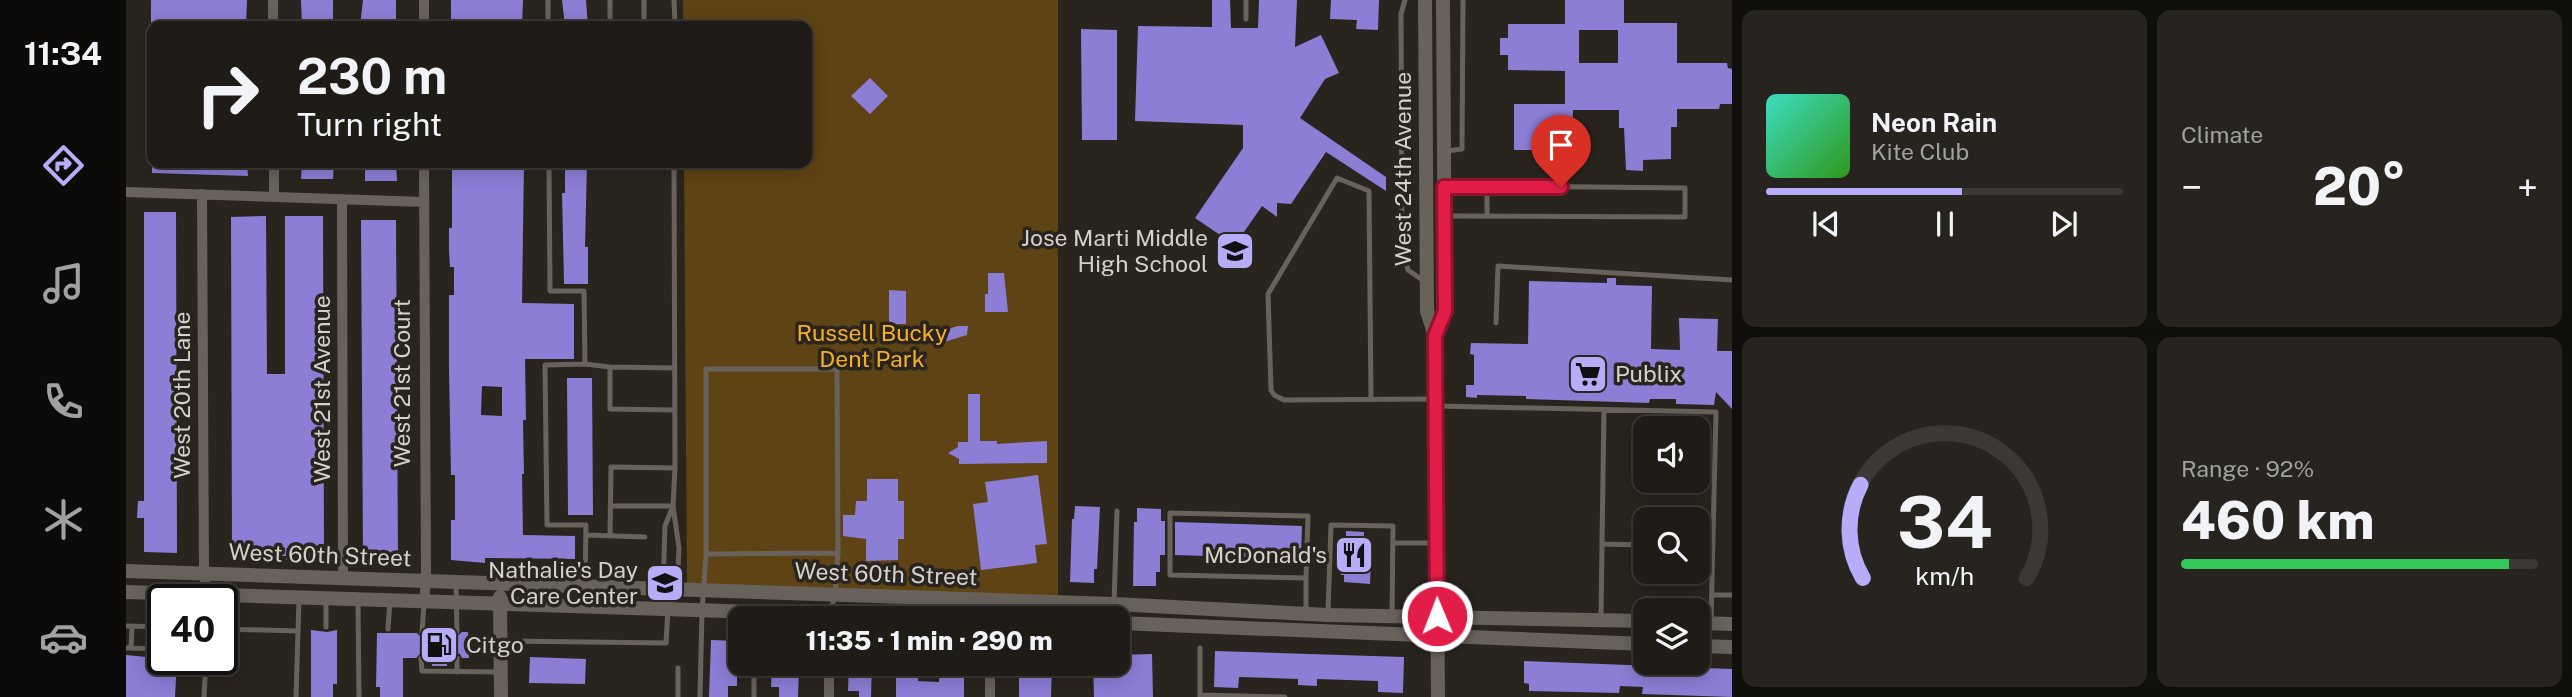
<!DOCTYPE html>
<html lang="en">
<head>
<meta charset="utf-8">
<style>
  body { margin:0; font-family:"Public Sans",sans-serif; background:#27241f; color:#f1f3f6; height:100vh; display:flex; flex-direction:column; font-size:26px; white-space:nowrap }
  * { box-sizing:border-box; margin:0 }
  p { font-size:23px; color:#a1a1a1 }
  .icon { flex:none; width:38px; height:38px; fill:none; stroke:currentColor; stroke-width:2; stroke-linecap:round; stroke-linejoin:round }
  .map { position:relative; flex:1; overflow:hidden }
  .details { display:flex; flex-direction:column; gap:10px; padding:10px; background:#110f0c; width:840px }
  .details>* { flex:none }
  .banner { position:absolute; left:21px; top:21px; width:665px; height:147px; border-radius:14px; box-shadow:0 4px 18px #0003,0 0 0 2px #3c3935; background:#1f1b16; color:#f1f3f6; overflow:hidden }
  .fabs { position:absolute; left:1507px; top:416px; display:grid; gap:14px }
  .fabs a { display:grid; place-items:center; width:77px; height:77px; border-radius:14px; background:#1f1b16; box-shadow:0 4px 18px #0003,0 0 0 2px #3c3935; font-size:35px }
  .speed { position:absolute; left:21px; top:584px; display:flex; gap:14px; font-size:35px; font-weight:700; text-align:center }
  .speed>* { display:grid; place-content:center; width:91px; height:91px; border-radius:50%; background:#1f1b16; box-shadow:0 4px 18px #0003,0 0 0 2px #3c3935; line-height:1 }
  .speed .limit { border:4px solid #111; border-radius:10px; background:#fff; color:#111 }
  .pin { position:absolute; display:grid; place-items:center; width:60px; height:60px; color:#fff; margin:-72px -30px; border-radius:50% 50% 50% 0; rotate:-45deg; box-shadow:0 0 7px #0007 }
  .pin .icon { rotate:45deg }
  .me { position:absolute; width:77px; margin:-38px; rotate:359deg; stroke-linejoin:round; filter:drop-shadow(0 0 5px #0008) }
  .turn { display:flex; align-items:center; gap:24px; height:147px; padding:0 35px; font-size:32px }
  .turn .icon { width:91px; height:91px; stroke-width:2.5 }
  .turn b { display:block; font-size:49px; line-height:60px }
  .big { font-size:52px; font-weight:800; line-height:1.1 }
  .details .tile { flex:1; display:flex; flex-direction:column; justify-content:center; gap:10px; min-width:0; padding:0 24px; border-radius:14px; background:#27241f }
  .details .dial { align-items:center; gap:0 }
  .dial svg { height:182px; overflow:visible; fill:none; stroke:#3c3935; stroke-width:7; stroke-linecap:round; text-anchor:middle }
  .dial text { fill:#f1f3f6; stroke:none }
  .song { display:flex; align-items:center; gap:21px }
  .cover { width:84px; height:84px; border-radius:10px; background:linear-gradient(135deg,hsl(170 70% 55%),hsl(110 70% 35%)) }
  .played { height:7px; border-radius:4px; background:linear-gradient(90deg,#b6acf8 55%,#3c3935 55%) }
  .keys { display:flex; justify-content:space-around; direction:ltr }
  .heat { display:flex; justify-content:space-between; align-items:center; font-size:38px; direction:ltr }
  .charge { height:10px; border-radius:5px; background:linear-gradient(90deg,#34c759 92%,#3c3935 0) }
  .details .tiles { flex:1; display:grid; gap:10px; grid-template-columns:repeat(2,1fr) }
  .trip { position:absolute; left:602px; top:606px; width:402px; height:70px; border-radius:14px; background:#1f1b16; box-shadow:0 4px 18px #0003,0 0 0 2px #3c3935; font-weight:800; line-height:70px; text-align:center }
  main { display:flex; flex:1; min-height:0 }
  .dock { display:flex; flex-direction:column; width:126px; justify-content:space-around; align-items:center; background:#0c0b09; color:#a1a1a1 }
  .dock .icon { width:49px; height:49px }
  .dock .selected { color:#b6acf8 }
  .dock b { font-size:32px; color:#f1f3f6 }
  .map>svg:first-child { display:block }
  .green { fill:#5e4314 }
  .building { fill:#8c7dd5; fill-rule:evenodd }
  .lines { fill:none; stroke-linecap:round; stroke-linejoin:round }
  .service { stroke:#68625b; stroke-width:5 }
  .minor { stroke:#68625b; stroke-width:10 }
  .tertiary { stroke:#68625b; stroke-width:14 }
  .route-casing { stroke:#92132f; stroke-width:18 }
  .route { stroke:#e11d48; stroke-width:12 }
  .labels { text-anchor:middle; stroke-width:7; stroke-linejoin:round; paint-order:stroke }
  .street-label { font-size:23px; fill:#d4d1cc; stroke:#29241e }
  .poi-label { font-size:23px; fill:#d4d1cc; stroke:#29241e; text-anchor:end }
  .park-label { font-size:23px; fill:#f7b024; stroke:#29241e }
</style>
</head>
<body>
<main>
<nav class="dock">
<b>11:34</b>
<svg class="icon selected" aria-label="directions" viewBox="0 0 24 24"><path d="M12 3l9 9-9 9-9-9zM9 14v-3h6M13 9l2 2-2 2"/></svg>
<svg class="icon" aria-label="music" viewBox="0 0 24 24"><path d="M9 18V5l10-2v13"/><circle cx="6" cy="18" r="3"/><circle cx="16" cy="16" r="3"/></svg>
<svg class="icon" aria-label="phone" viewBox="0 0 24 24"><path d="M5 4h4l2 5-3 2q2 4 5 5l2-3 5 2v4C11 20 4 13 5 4z"/></svg>
<svg class="icon" aria-label="climate" viewBox="0 0 24 24"><path d="M12 3v18M4 7l16 10M4 17L20 7"/></svg>
<svg class="icon" aria-label="car" viewBox="0 0 24 24"><path d="M5 17H2v-5l4-1 3-4h7l3 4 3 1v5h-3M9 17h6M6 11h13"/><circle cx="7" cy="17" r="2"/><circle cx="17" cy="17" r="2"/></svg>
</nav>
<div class="map">
<svg width="1606" height="697" viewBox="0 0 1606 697">
  <rect width="100%" height="100%" fill="#29241e"/>
  <path class="green" d="M557,0H932V602L561,594L558,163H681V26H557Z"/>
  <path class="building" d="M25,0H121L120,26H83V21L64,20V26H25Z
    M175,0H207V26H176Z
    M237,0H270V26H234Z
    M325,0H397L396,26H325Z
    M436,0H460L462,26H439Z
    M1086,0H1104L1105,28H1132L1133,0H1171L1169,47L1195,35L1213,73L1199,79L1174,118L1260,177V191L1200,152L1165,204L1151,203V217L1136,206L1109,245L1069,218L1117,148V125L1009,121L1012,26L1086,27Z
    M1205,0H1253L1252,30L1230,29L1231,20L1204,19Z
    M1439,0H1498V23H1551V63H1601L1602,68L1606,69V104H1594L1593,109H1551V127H1545V159L1517,160V171L1500,170L1498,128H1493V110H1447L1446,150H1388V104H1439V71L1382,70V55H1374V38H1382V24H1439ZM1453,30H1492V63H1453Z
    M955,29L991,30V140H956Z
    M744,78L762,96L744,114L725,96Z
    M26,163H121L122,176L26,173Z
    M176,163H208L207,179H175Z
    M239,163H270L271,181H239Z
    M326,163H398L396,303L448,304V359H399L400,420H397L398,474H396L397,535L449,536V559L359,558V563L325,560V520H329V475H325L323,369V295H328V267H324L323,250V228H326ZM356,386L376,387V416L355,415Z
    M439,163H461L459,247H462V284H438L436,193H439Z
    M18,212H50L51,553L18,552V518H11L12,501H18Z
    M140,216L141,374H159V216H197L198,560H160V556H106L105,217Z
    M235,220H270L272,560H237Z
    M862,273H878L882,312H859V294H862Z
    M1481,278H1490V285L1526,286L1525,349L1554,350L1553,318L1592,319L1591,351H1606V409L1590,392L1588,405L1550,404V399H1524L1523,403L1400,399V396L1351,395V398L1340,397V385H1348V355L1344,354L1345,343L1402,344L1403,281L1481,283Z
    M763,290L780,291V324H763Z
    M832,326H842L841,335L818,342L811,337L822,329Z
    M441,378H466L467,515H442Z
    M842,394H854V441H871V444L921,441V463L833,464V459L822,453L832,447V442H842Z
    M912,475L921,544L909,545L911,563L855,570L847,504L862,502L859,482Z
    M741,479H772V501H778V539H772V560L740,561V539L717,536V515H729L730,501H741Z
    M949,506L974,507L971,569H968V583L944,582L946,519H948Z
    M1011,508L1035,509V521H1039V555H1034V572H1030V586H1007L1008,522H1011Z
    M1049,522L1176,526L1175,559L1049,555Z
    M1220,531L1238,532L1237,559L1245,560L1244,584L1218,582V575H1215L1216,538L1220,539Z
    M185,630L201,632L211,630V684H207V697H185Z
    M326,632L330,637L336,632H342L343,658H336L334,654L329,653L326,658H321V666H306V658H300L295,653L290,658H277V697H254V687H250L251,633H291L296,638L301,633Z
    M585,640L614,641V666H611V686H602V697H583Z
    M1089,651L1278,657L1277,693L1252,692V681L1191,679V686L1172,685V679L1113,677L1112,688L1088,687Z
    M1026,654L1027,697H968L967,663H992V655Z
    M0,655L51,660L49,697H0Z
    M404,657L460,659L459,684L403,683Z
    M1398,661L1606,669V697L1516,694L1517,687L1494,686L1493,693L1403,691V684L1398,683Z
    M646,663H662V666H673L672,697H653V687H645Z
    M723,663H746L745,697H733V691H722Z
    M770,663H792V681L813,682L814,663H838V697H770Z
    M893,664L926,665L925,697H893Z"/>
  <g class="lines">
    <path class="service" d="M422,0V26
      M484,0V26
      M518,0V26
      M548,0L549,26
      M1279,0L1275,14L1276,250L1282,270L1298,281
      M1120,19V0
      M1321,151L1336,149L1337,0
      M423,163L424,291H458L459,364L419,365L421,525H460L459,585
      M480,163V165H548
      M1318,187L1361,186
      M1321,216L1559,217V188L1361,186V216
      M1370,323L1372,266L1606,280
      M459,364L484,367
      M549,368L484,367V409L549,410
      M1245,400L1243,191L1211,178L1142,294L1145,390L1148,395L1158,400L1308,399
      M1313,406L1590,412L1585,622
      M484,506H547
      M460,535L519,537
      M484,536L485,467L549,468
      M1267,543H1309
      M1476,544L1478,410
      M1572,546H1587
      M330,583L331,632
      M1586,595H1606
      M232,602L233,697
      M988,604L991,511
      M542,609L551,590L553,548L547,506L549,468L548,163
      M1202,612L1205,525L1267,526L1266,616
      M704,613L709,595L712,553L711,369H580V554L712,553
      M1180,614V578L1044,575V513L1182,516L1180,578
      M1475,619L1476,544L1519,545
      M0,626L37,627
      M200,627V600
      M96,629L172,631
      M262,629L264,601
      M296,633L298,604
      M375,641L540,643L542,609L537,589L539,526L547,506
      M0,648L37,649
      M5,648L6,627
      M1074,648V697
      M295,658L296,671L372,672
      M331,658V672
      M1074,695L1159,697
      M78,697L80,660
      M170,697L173,599
      M552,697V668
      M574,697L576,611L580,554
      M628,697V675"/>
    <path class="minor" d="M147,0V26
      M298,0V26
      M148,163V197
      M0,192L298,202
      M76,194L78,574L82,595
      M216,199L217,579
      M298,602L300,581L298,163
      M864,618L865,600
      M864,663V697
      M703,697V663"/>
    <path class="tertiary" d="M1299,0L1301,311L1309,336L1312,697
      M1309,336L1319,311L1317,0
      M0,571L988,604L1202,615L1519,621
      M0,592L824,618
      M374,597L375,697
      M992,623L1519,644
      M1572,623L1606,624
      M1572,646L1606,647"/>
  </g>
  <g class="lines">
    <g class="route-casing">
      <path id="route" d="M1311,616L1309,336L1319,311L1318,187H1435"/>
    </g>
    <use href="#route" class="route"/>
  </g>
  <defs>
    <g id="school-square" transform="scale(2.0125)"><rect x="-9" y="-9" width="18" height="18" rx="4" fill="#b6acf8" stroke="#29241e"/><path d="M0-5L7-2L0 1L-7-2ZM-4 1L0 2.5L4 1V4Q0 6-4 4Z" fill="#111"/></g>
    <g id="supermarket-square" transform="scale(2.0125)"><rect x="-9" y="-9" width="18" height="18" rx="4" fill="#b6acf8" stroke="#29241e"/><path d="M-6-5.5h2.5l.6 2H6L4.5 2H-2.5L-4.4-4H-6ZM-1.5 3.2a1.3 1.3 0 1 0 .1 0ZM3 3.2a1.3 1.3 0 1 0 .1 0Z" fill="#111"/></g>
    <g id="restaurant-square" transform="scale(2.0125)"><rect x="-9" y="-9" width="18" height="18" rx="4" fill="#b6acf8" stroke="#29241e"/><path d="M-5-6h1v4h1v-4h1v4h1v-4h1v5L-1.5 .5V6h-2V.5L-5-1ZM5-6V6H3V1.5H1.5Q1.5-4 5-6Z" fill="#111"/></g>
    <g id="fuel-square" transform="scale(2.0125)"><rect x="-9" y="-9" width="18" height="18" rx="4" fill="#b6acf8" stroke="#29241e"/><path d="M-5.5-6h7V0h2V4h1.3V-2.5L3-4.5l.8-.8L6-3V5H2.5V1h-1V6h-7ZM-4.2-4.7v3.2H.2V-4.7Z" fill="#111"/></g>
  </defs>
  <g fill-rule="evenodd">
    <use href="#school-square" x="1109" y="251"/>
    <use href="#supermarket-square" x="1462" y="374"/>
    <use href="#restaurant-square" x="1228" y="555"/>
    <use href="#school-square" x="539" y="583"/>
    <use href="#fuel-square" x="313" y="645"/>
  </g>
  <g class="labels">
    <g class="street-label">
      <text transform="translate(1277 169) rotate(-90)" y="8">West 24th Avenue</text>
      <text transform="translate(276 383) rotate(-90)" y="8">West 21st Court</text>
      <text transform="translate(196 389) rotate(-90)" y="8">West 21st Avenue</text>
      <text transform="translate(56 395) rotate(-90)" y="8">West 20th Lane</text>
      <text transform="translate(194 555) rotate(2)" y="8">West 60th Street</text>
      <text transform="translate(760 574) rotate(2)" y="8">West 60th Street</text>
    </g>
    <g class="poi-label">
      <text x="1082" y="246">Jose Marti Middle<tspan x="1082" dy="26">High School</tspan></text>
      <text x="1489" y="382" text-anchor="start">Publix</text>
      <text x="1201" y="563">McDonald's</text>
      <text x="512" y="578">Nathalie's Day<tspan x="512" dy="26">Care Center</tspan></text>
      <text x="340" y="653" text-anchor="start">Citgo</text>
    </g>
    <g class="park-label">
      <text x="746" y="341">Russell Bucky<tspan x="746" dy="26">Dent Park</tspan></text>
    </g>
  </g>
</svg>
<div class="fabs">
<a><svg class="icon" aria-label="sound" viewBox="0 0 24 24"><path d="M4 9h4l5-4v14l-5-4H4zM17 9q2 3 0 6"/></svg></a>
<a><svg class="icon" aria-label="search" viewBox="0 0 24 24"><circle cx="10" cy="10" r="6"/><path d="M15 15l6 6"/></svg></a>
<a><svg class="icon" aria-label="layers" viewBox="0 0 24 24"><path d="M12 4l9 5-9 5-9-5zM3 14l9 5 9-5"/></svg></a>
</div>
<div class="speed"><div class="limit">40</div></div>
<div class="pin" style="left:1435px;top:187px;background:#d93025"><svg class="icon" aria-label="arrive" viewBox="0 0 24 24"><path d="M6 21V4h12l-3 4 3 4H6"/></svg></div>
<svg class="me" style="left:1311px;top:616px" viewBox="-20 -20 40 40"><circle r="17" fill="#e11d48" stroke="#fff" stroke-width="3"/><path d="M0-11L8 9 0 5-8 9z" fill="#fff"/></svg>
<div class="trip">11:35 · 1 min · 290 m</div>
<div class="banner">
<div class="turn"><svg class="icon" aria-label="right" viewBox="0 0 24 24"><path d="M7 20v-9h11M14 6l5 5-5 5"/></svg><div><b>230 m</b>Turn right</div></div>
</div>
</div>
<section class="details">
<div class="tiles">
<div class="tile">
<div class="song"><i class="cover"></i><div><b>Neon Rain</b><p>Kite Club</p></div></div>
<div class="played"></div>
<div class="keys"><svg class="icon" aria-label="previous" viewBox="0 0 24 24"><path d="M18 5L8 12l10 7zM5 5v14"/></svg><svg class="icon" aria-label="pause" viewBox="0 0 24 24"><path d="M8 5v14M16 5v14"/></svg><svg class="icon" aria-label="next" viewBox="0 0 24 24"><path d="M6 5l10 7-10 7zM19 5v14"/></svg></div>
</div>
<div class="tile"><p>Climate</p>
<div class="heat"><a>−</a><b class="big">20°</b><a>+</a></div>
</div>
<div class="tile dial"><svg viewBox="0 0 100 80">
<path d="M14 69A42 42 0 1 1 86 69"/>
<path d="M14 69A42 42 0 0 1 13 28" stroke="#b6acf8"/>
<text x="50" y="56" font-size="32" font-weight="700">34</text>
<text x="50" y="72" font-size="11">km/h</text>
</svg></div>
<div class="tile"><p>Range · 92%</p><b class="big">460 km</b><div class="charge"></div></div>
</div>
</section>
</main>
</body>
</html>
